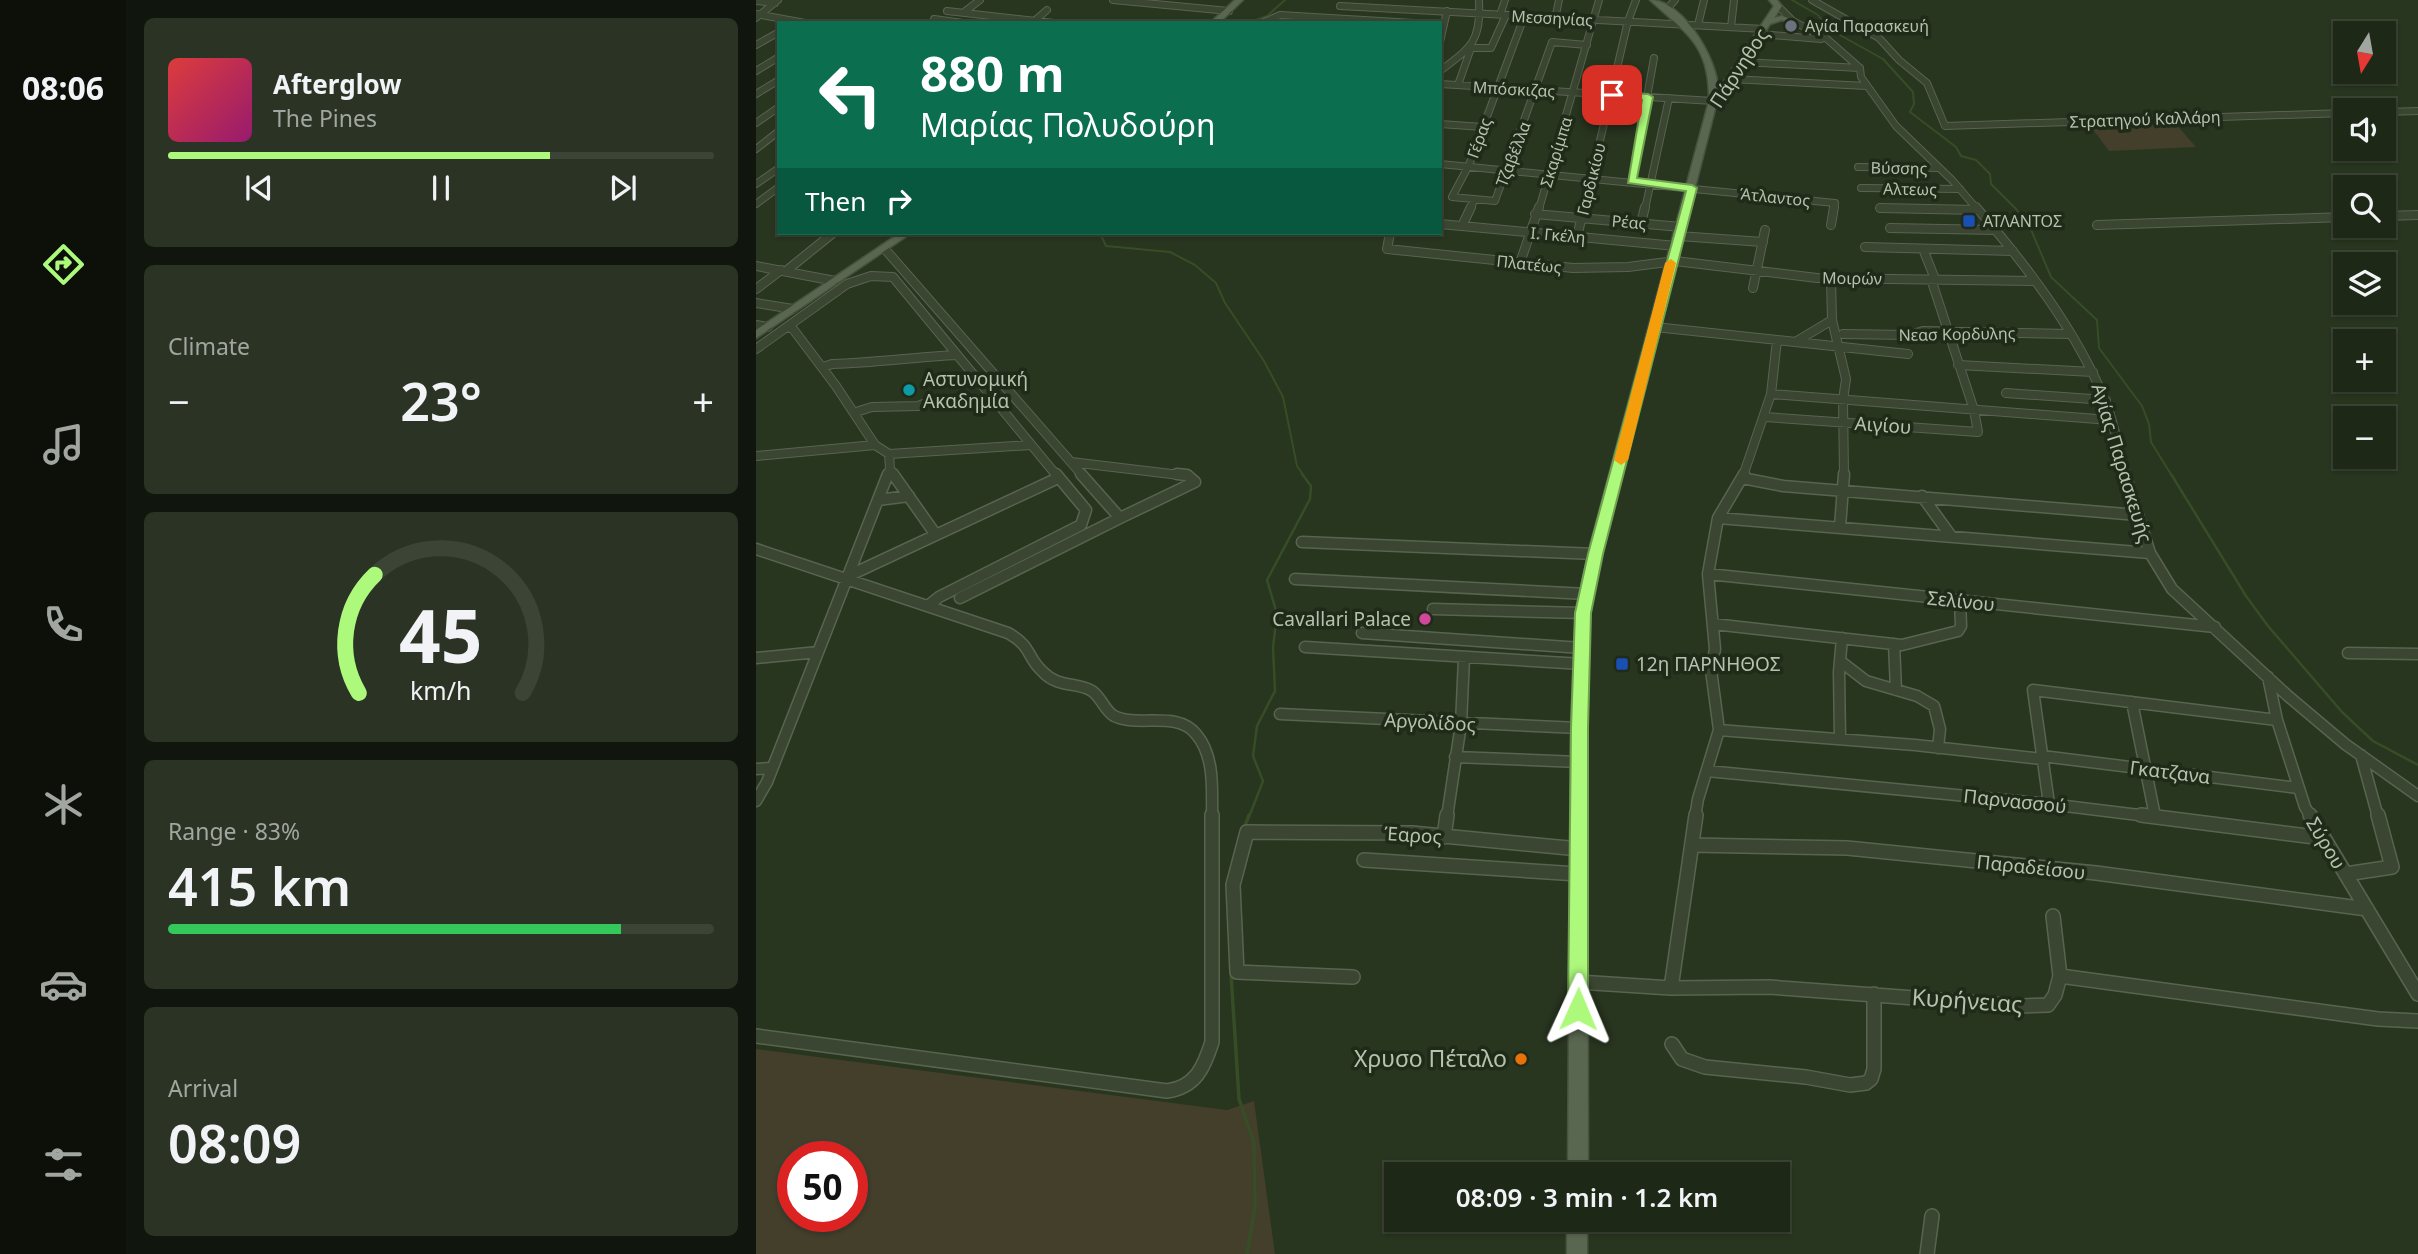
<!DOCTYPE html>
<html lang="en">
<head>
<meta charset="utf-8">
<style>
  body { margin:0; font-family:"Noto Sans",sans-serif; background:#2b3424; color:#f1f3f6; height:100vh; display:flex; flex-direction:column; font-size:26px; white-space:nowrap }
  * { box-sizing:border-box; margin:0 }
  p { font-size:23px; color:#a1a6a1 }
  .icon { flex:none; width:38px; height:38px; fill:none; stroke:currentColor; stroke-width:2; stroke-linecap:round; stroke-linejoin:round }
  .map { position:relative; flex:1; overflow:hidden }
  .panel { display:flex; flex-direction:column; gap:18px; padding:18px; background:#10160d; width:630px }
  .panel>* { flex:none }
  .banner { position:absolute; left:21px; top:21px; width:665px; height:214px; border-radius:0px; box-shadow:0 2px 5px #0004,0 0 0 2px #3c4436; background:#0b6e4f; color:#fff; overflow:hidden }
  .needle { width:46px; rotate:191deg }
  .buttons { position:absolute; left:1577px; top:21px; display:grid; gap:14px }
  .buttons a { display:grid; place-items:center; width:63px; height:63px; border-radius:0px; background:#1e2817; box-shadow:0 2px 5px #0004,0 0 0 2px #3c4436; font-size:35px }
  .speed { position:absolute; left:21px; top:1141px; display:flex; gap:14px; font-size:35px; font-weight:700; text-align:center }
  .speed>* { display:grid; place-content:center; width:91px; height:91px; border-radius:50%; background:#1e2817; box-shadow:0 2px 5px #0004,0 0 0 2px #3c4436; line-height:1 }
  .speed .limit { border:10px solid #d22; background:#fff; color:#111 }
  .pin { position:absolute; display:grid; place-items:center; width:60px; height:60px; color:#fff; margin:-30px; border-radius:14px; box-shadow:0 4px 10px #0006 }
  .me { position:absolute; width:77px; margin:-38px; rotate:1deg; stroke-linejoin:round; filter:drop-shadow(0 0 5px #0008) }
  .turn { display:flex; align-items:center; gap:24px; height:147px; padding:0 28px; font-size:32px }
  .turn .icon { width:91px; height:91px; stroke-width:2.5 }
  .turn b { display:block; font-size:49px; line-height:60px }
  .then { display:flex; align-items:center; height:66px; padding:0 28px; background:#0003; gap:14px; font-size:26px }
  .big { font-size:52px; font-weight:600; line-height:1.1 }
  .panel .widget { flex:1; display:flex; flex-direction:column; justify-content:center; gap:10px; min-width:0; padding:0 24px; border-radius:10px; background:#2b3424 }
  .panel .dial { align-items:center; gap:0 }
  .dial svg { height:182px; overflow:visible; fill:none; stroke:#3c4436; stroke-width:7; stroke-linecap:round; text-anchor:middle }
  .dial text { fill:#f1f3f6; stroke:none }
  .song { display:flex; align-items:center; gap:21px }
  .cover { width:84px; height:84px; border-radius:10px; background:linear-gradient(135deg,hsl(0 70% 55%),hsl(320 70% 35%)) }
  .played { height:7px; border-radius:4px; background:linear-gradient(90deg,#acf97b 70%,#3c4436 70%) }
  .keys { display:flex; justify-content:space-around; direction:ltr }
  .heat { display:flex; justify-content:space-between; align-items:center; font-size:38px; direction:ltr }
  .charge { height:10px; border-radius:5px; background:linear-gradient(90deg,#34c759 83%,#3c4436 0) }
  .trip { position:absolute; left:628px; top:1162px; width:406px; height:70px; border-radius:0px; background:#1e2817; box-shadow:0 2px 5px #0004,0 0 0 2px #3c4436; font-weight:600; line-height:70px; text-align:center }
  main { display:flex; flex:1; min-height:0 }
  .menu { display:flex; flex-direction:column; width:126px; justify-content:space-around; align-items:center; background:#0c1009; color:#a1a6a1 }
  .menu .icon { width:49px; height:49px }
  .menu .on { color:#acf97b }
  .menu b { font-size:32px; color:#f1f3f6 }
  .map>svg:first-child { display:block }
  .green { fill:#433f2b; fill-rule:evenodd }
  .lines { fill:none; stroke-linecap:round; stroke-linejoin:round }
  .stream-far2 { stroke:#374d26; stroke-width:2 }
  .stream-far1 { stroke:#374d26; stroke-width:2.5 }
  .stream { stroke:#374d26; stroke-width:3.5 }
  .minor-far3-casing { stroke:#58644f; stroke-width:8 }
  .minor-far2-casing { stroke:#58644f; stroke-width:10 }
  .minor-far1-casing { stroke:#58644f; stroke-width:13 }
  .minor-casing { stroke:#58644f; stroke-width:16 }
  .major-casing { stroke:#46523e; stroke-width:3 }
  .minor-far3 { stroke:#3a4632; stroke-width:6 }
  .minor-far2 { stroke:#3a4632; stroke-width:8 }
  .minor-far1 { stroke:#3a4632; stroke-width:10 }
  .minor { stroke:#3a4632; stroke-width:13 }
  .major { fill:#596650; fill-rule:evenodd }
  .route { fill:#acf97b; stroke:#70a250; stroke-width:2 }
  .slow { fill:#f59e0b }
  .worship-dot { fill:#6b7280; stroke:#1f2a18; stroke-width:2.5 }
  .transit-dot { fill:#1a4fb4; stroke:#1f2a18; stroke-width:2.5 }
  .culture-dot { fill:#0f9aa8; stroke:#1f2a18; stroke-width:2.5 }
  .hotel-dot { fill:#d1479c; stroke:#1f2a18; stroke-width:2.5 }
  .food-dot { fill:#e8710a; stroke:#1f2a18; stroke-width:2.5 }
  .labels { text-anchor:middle; stroke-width:7; stroke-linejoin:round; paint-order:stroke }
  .far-street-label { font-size:16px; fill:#b5c3ab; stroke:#1f2a18 }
  .far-poi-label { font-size:16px; fill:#b5c3ab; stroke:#1f2a18; text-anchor:start }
  .street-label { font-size:19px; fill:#b5c3ab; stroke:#1f2a18 }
  .poi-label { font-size:19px; fill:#b5c3ab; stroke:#1f2a18; text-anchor:start }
  .near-street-label { font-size:23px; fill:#b5c3ab; stroke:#1f2a18 }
  .near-poi-label { font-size:23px; fill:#b5c3ab; stroke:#1f2a18; text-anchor:end }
</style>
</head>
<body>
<main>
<nav class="menu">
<b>08:06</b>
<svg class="icon on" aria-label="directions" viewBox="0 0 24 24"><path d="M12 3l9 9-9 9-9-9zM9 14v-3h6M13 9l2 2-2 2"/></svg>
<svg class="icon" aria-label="music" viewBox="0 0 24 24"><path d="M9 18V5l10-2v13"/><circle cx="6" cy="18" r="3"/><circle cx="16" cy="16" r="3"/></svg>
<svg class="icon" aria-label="phone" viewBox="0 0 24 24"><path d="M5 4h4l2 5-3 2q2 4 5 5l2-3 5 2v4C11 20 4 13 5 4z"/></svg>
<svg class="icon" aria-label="climate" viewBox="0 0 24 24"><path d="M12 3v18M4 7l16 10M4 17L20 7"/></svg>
<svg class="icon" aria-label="car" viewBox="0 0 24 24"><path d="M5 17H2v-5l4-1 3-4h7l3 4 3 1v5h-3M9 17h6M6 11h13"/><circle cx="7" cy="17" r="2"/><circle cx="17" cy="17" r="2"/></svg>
<svg class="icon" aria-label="filters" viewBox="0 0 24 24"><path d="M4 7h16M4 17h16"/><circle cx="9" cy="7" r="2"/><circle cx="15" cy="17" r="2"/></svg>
</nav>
<section class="panel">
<div class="widget">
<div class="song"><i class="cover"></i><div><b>Afterglow</b><p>The Pines</p></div></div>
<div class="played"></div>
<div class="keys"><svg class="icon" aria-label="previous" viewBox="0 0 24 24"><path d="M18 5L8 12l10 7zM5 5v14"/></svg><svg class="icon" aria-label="pause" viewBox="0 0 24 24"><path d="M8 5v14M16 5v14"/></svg><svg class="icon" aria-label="next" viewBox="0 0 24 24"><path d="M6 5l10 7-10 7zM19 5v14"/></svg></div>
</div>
<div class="widget"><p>Climate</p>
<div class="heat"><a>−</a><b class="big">23°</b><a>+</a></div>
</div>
<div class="widget dial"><svg viewBox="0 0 100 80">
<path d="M14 69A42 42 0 1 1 86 69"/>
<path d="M14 69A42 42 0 0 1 21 17" stroke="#acf97b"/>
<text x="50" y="56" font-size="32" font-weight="700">45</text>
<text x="50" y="72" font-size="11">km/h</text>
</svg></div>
<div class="widget"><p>Range · 83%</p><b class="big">415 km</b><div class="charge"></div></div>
<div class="widget"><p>Arrival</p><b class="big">08:09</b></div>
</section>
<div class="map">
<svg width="1662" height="1254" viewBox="0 0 1662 1254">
  <rect width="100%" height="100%" fill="#28351f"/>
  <path class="green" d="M1420,124L1440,147L1353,151L1335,127Z
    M0,1049L471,1110L498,1101L519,1254H0ZM37,1157H96V1216H37Z"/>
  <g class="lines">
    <path class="stream-far2" d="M1036,0L1062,15L1073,29L1127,59L1157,92L1158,104L1154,112L1200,147L1205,156L1220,160L1234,174L1235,184L1260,209L1276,232L1295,277L1341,320L1343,348L1386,406L1393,424L1395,442L1416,476
      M491,23L511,16L529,0
      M344,233L350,246L414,252L439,265L460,283L469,303L508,361L527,397L541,466L548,476"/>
    <path class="stream-far1" d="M1415,474L1490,596L1512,626L1586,712L1617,741L1662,765
      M493,817L507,781L497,756L501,726L519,691L517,647L521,614L511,580L554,499L555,486L546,474"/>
    <path class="stream" d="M489,826L493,815
      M475,974L483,1099L498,1143L499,1207L491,1254"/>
    <g class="minor-far3-casing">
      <path id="minor-far3" d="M357,0L473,11
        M1056,0L1123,38L1143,60L1171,83L1189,126L1589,113
        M0,1L19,3
        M584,6L1008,29
        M1022,6L1037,21L1071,39L1104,68L1105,77L1140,126L1197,181L1221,209
        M911,9L919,0
        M191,11L298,23
        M208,12L224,0
        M0,14L49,23
        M744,15L749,0
        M768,17L713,165L696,197L739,201L796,42L831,45
        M0,18L22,0
        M178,19L207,23
        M799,19L803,0
        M276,23L291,10
        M506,23L524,15L658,23
        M942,25L948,0
        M975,27L978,0
        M1004,34L1065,39
        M684,42L691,11
        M0,45L23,32
        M986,62L1104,68
        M0,71L23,57
        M684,71C716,47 725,41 723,0
        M975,79L1111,86
        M684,84L957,101
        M702,85L715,48H735L750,15
        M0,94L23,80
        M1628,112L1662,111
        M0,123L23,107
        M684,124L727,127
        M0,149L23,131
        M684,164L1079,203L1078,209
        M1102,167L1183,168
        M876,181L898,58
        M0,184L23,168
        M1105,188L1204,189
        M0,204L23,187
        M1124,208L1171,209
        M714,209L719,199
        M783,209L843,0
        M828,209L872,21L880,0
        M889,209L913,98"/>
    </g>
    <g class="minor-far2-casing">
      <path id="minor-far2" d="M1220,207C1270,265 1321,331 1350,403C1359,426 1363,452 1370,476
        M1124,208L1222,210
        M779,214L925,227
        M1628,216L1662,215
        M885,223L889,207
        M684,224L920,246
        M1075,225L1078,207
        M1341,225L1589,217
        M706,226L715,207
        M1134,228L1240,230
        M634,233L631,249L817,268L872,267L919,261L1061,278L1278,281
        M923,236L1007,242
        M821,237L828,207
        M1109,247L1257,251
        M128,248L327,476
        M1167,249L1179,279
        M764,263L783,207
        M0,266L79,281
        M30,271L77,233
        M997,288L1009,230
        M0,289L25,270
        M0,303L37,309
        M1076,320L1090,379L1087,400L1088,476
        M0,325L12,327
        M31,327L37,329L80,386L119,445L133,454L134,469L139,476
        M899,327L1152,354
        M1087,334L1154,335L1167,331L1314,334
        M1041,341L1076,320L1075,278
        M0,349L91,284L115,276L137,277L301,476
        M1202,365L1337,372
        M67,367L76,364C118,363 159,357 201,355
        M1250,393L1350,400
        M1015,394L1354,420
        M100,412L116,407L162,406L178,400L236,399
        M1009,417L1222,432L1218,410L1175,279
        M133,454L275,445
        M0,456L119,445
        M315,462L432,476
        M131,476L134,469
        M987,476L1015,394L1021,340"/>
    </g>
    <g class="minor-far1-casing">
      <path id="minor-far1" d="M137,474L180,535
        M1369,474L1394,553L1416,589L1532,696L1589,744L1662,796
        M986,478L1027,486L1382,515
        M1166,496L1195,536
        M122,500L153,496
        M364,518L439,482L431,475L421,474
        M962,518L1394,553
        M1084,527L1088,474
        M546,542L839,554
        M0,549L252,633C277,647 270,657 287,672C302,688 322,682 336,691C345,697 349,711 358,716C383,728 420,710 440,734C459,756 456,790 456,817
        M952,574L1459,627
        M90,577L302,478
        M539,579L831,594
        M204,598L364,518L325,474
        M173,605L183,597L325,525L330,510L300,474
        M677,609L827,613
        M957,624L1146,645L1202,631L1205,626L1204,601
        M606,633L826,648
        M1138,644L1140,690
        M549,647L827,664
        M1592,653L1662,654
        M0,658L62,652
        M1084,661L1110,681L1161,696L1178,706L1184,729L1182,748
        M1512,677L1521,720L1549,807L1555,817
        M1376,702L1399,816
        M524,714L823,728
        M963,730L1159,745L1286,759
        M1084,739L1083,672L1086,638
        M1605,755L1622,817
        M1286,756L1542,788
        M699,757L823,762
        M0,769L16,768
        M951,771L1293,804L1399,817
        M0,801L11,782L132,474
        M1293,804L1277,690L1521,720
        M691,817L705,724L708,658
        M939,817L942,799L963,730L955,670L959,649L952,574L962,518L988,474"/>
    </g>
    <g class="minor-casing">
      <path id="minor" d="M1385,815L1567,838
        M1554,815L1662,994
        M688,837L691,815
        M936,845L1091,848L1340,873L1611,909
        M608,860L822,874
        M1590,874L1636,867L1622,815
        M1297,916L1304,976
        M597,977L481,972L477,885L491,832L656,833L823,849
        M822,982L915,988L1013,987L1265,1006L1292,1005L1299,995L1304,976L1622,1019L1662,1021
        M915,988L940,815
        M0,1036L411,1091C440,1087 448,1067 456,1042V815
        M916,1044L926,1059L949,1067L1050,1077L1094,1085L1110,1083L1115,1079L1118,1069V994
        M1171,1254L1176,1216"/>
    </g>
    <g class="major-casing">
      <path id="major" d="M479,0H487L463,23H454Z
        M894,0C927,0 962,60 962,90L1018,6L1013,0H1021L1026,6L1018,18L1026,16L1041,21L1037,23L1026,20L1014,24L979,79L961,101L846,554L834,613L831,728L832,1174H812L815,728L820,613L832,554L953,101C954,45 931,34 894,0Z
        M144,233H155L0,338V330Z
        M811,1220H831V1254H811Z"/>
    </g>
    <use href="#minor-far3" class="minor-far3"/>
    <use href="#minor-far2" class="minor-far2"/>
    <use href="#minor-far1" class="minor-far1"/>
    <use href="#minor" class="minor"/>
    <use href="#major" class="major"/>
  </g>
  <path class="route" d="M856,92L892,94L897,97L881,178L936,185L941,188L847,554L835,613L832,728V1009L829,1016L822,1019L815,1016L812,1009L815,728L819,613L832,554L930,191L872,183L886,100L852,97L851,95Z"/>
  <path class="slow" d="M915,259L920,263L872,460L865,465L858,460L909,263Z"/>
  <circle class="worship-dot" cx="1035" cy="26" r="7"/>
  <g class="transit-dot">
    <rect x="1206" y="214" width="14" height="14" rx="3.5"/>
    <rect x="859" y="657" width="14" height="14" rx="3.5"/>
  </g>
  <circle class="culture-dot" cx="153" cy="390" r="7"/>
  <circle class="hotel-dot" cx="669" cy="619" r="7"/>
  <circle class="food-dot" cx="765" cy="1059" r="7"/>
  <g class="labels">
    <g class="far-street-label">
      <text transform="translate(796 18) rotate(3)" y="6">Μεσσηνίας</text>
      <text transform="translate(758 89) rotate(3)" y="6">Μπόσκιζας</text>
      <text transform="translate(1389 119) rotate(-2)" y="6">Στρατηγού Καλλάρη</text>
      <text transform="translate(723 138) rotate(-70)" y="6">Γέρας</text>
      <text transform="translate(800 152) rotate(-73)" y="6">Σκαρίμπα</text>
      <text transform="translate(757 154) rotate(-69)" y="6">Τζαβέλλα</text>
      <text transform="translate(1143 168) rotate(1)" y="6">Βύσσης</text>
      <text transform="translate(835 179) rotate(-76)" y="6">Γαρδικίου</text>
      <text transform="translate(1154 189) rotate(1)" y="6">Αλτεως</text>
      <text transform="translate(1019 197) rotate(6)" y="6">Άτλαντος</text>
      <text transform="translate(873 222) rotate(5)" y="6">Ρέας</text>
      <text transform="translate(802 235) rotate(5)" y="6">Ι. Γκέλη</text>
      <text transform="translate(773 264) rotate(6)" y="6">Πλατέως</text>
      <text transform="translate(1096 278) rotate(1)" y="6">Μοιρών</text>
      <text transform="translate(1201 334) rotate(-1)" y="6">Νεασ Κορδυλης</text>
    </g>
    <g class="far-poi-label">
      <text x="1049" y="32">Αγία Παρασκευή</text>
      <text x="1227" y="227">ΑΤΛΑΝΤΟΣ</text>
    </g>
    <g class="street-label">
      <text transform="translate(983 68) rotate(-57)" y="7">Πάρνηθος</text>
      <text transform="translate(1127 425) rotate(4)" y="7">Αιγίου</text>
      <text transform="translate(1366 463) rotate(73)" y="7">Αγίας Παρασκευής</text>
      <text transform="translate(1205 601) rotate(6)" y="7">Σελίνου</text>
      <text transform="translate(674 722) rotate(3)" y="7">Αργολίδος</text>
      <text transform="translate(1414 772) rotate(7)" y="7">Γκατζανα</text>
      <text transform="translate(1259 801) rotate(6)" y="7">Παρνασσού</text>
      <text transform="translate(657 835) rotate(4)" y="7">Έαρος</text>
      <text transform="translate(1570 843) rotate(59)" y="7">Σύρου</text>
      <text transform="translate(1275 867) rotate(6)" y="7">Παραδείσου</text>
    </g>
    <g class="poi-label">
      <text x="167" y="386">Αστυνομική<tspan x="167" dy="22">Ακαδημία</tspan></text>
      <text x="655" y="626" text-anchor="end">Cavallari Palace</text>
      <text x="880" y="671">12η ΠΑΡΝΗΘΟΣ</text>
    </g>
    <g class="near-street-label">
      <text transform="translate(1211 1001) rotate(4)" y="8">Κυρήνειας</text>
    </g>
    <g class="near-poi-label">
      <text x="751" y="1067">Χρυσο Πέταλο</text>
    </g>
  </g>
</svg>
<div class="buttons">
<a><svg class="needle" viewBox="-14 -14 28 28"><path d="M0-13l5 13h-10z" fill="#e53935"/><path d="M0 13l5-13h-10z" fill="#a1a6a1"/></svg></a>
<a><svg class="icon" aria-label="sound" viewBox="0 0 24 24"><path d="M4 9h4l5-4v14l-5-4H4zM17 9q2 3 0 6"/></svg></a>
<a><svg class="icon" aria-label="search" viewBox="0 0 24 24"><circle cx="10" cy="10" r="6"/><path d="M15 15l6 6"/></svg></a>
<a><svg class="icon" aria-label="layers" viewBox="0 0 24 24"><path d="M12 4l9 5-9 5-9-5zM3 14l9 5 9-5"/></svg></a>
<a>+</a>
<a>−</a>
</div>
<div class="speed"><div class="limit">50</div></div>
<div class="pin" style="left:856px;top:95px;background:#d93025"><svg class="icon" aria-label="arrive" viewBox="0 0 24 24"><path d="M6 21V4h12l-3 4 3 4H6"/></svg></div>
<svg class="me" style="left:822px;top:1009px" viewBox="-20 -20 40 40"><path d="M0-17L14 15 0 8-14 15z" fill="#acf97b" stroke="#fff" stroke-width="4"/></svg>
<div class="trip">08:09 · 3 min · 1.2 km</div>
<div class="banner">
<div class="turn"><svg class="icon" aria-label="left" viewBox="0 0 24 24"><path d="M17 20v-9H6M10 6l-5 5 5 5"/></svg><div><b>880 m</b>Μαρίας Πολυδούρη</div></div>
<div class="then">Then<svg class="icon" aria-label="right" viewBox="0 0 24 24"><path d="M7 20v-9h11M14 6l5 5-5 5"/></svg></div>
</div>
</div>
</main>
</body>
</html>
